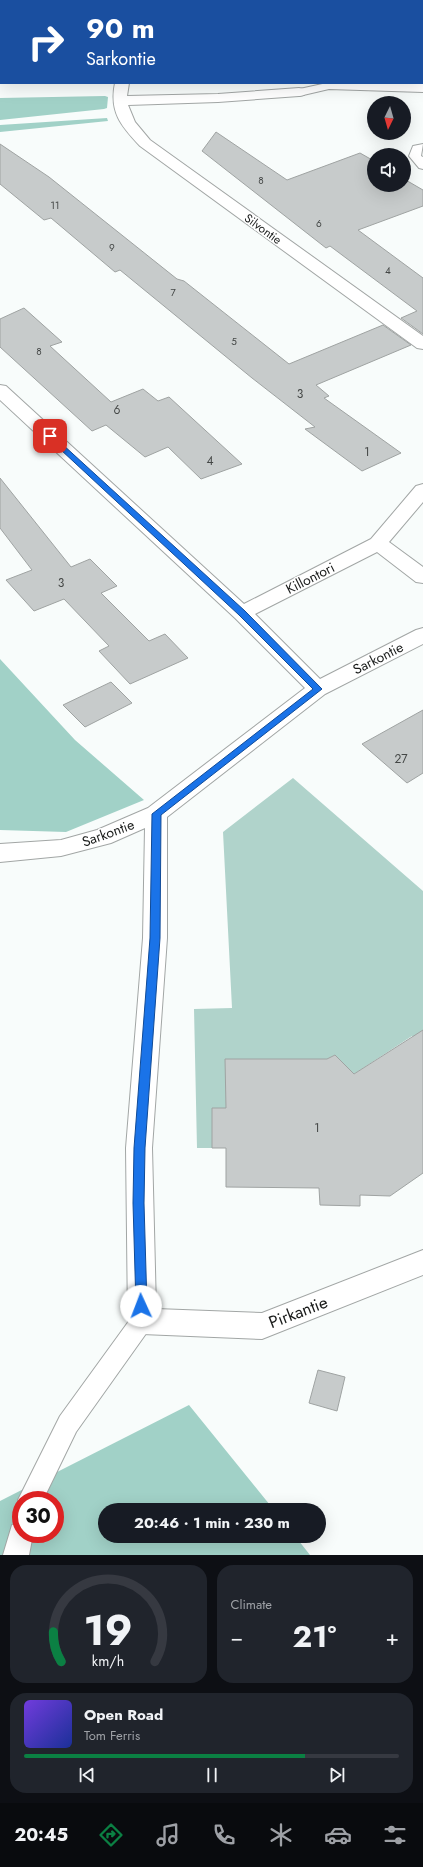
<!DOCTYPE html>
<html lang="en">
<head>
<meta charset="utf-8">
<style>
  body { margin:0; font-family:Jost,sans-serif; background:#20242c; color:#f1f3f6; height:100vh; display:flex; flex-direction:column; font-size:15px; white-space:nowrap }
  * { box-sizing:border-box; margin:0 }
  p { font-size:13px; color:#9ea1a6 }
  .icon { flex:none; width:22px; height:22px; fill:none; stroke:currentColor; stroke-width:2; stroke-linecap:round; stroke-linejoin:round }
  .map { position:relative; height:1555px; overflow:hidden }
  .drawer { display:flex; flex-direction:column; gap:10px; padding:10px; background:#0d0f14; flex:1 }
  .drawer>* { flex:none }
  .hud { position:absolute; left:0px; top:0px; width:423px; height:84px; box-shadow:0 4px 16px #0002; background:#1a4fa0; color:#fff; overflow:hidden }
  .needle { width:26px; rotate:185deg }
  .buttons { position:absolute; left:367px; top:96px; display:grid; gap:8px }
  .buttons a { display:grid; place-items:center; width:44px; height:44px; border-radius:50%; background:#171b24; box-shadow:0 4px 16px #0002; font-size:20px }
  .speed { position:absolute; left:12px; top:1491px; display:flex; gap:8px; font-size:20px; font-weight:700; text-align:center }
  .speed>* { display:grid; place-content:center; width:52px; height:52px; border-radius:50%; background:#171b24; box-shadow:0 4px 16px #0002; line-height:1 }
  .speed .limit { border:6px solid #d22; background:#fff; color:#111 }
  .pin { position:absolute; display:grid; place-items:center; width:34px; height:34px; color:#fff; margin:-17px; border-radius:8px; box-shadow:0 2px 6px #0006 }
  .me { position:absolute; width:44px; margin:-22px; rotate:358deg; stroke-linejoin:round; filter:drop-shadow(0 0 3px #0008) }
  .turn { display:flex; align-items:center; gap:14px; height:84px; padding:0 20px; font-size:18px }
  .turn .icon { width:52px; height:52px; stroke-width:2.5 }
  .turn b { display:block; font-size:28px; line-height:34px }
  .big { font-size:30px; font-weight:700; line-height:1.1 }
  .drawer .widget { flex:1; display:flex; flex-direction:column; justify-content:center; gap:6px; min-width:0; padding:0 14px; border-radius:16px; background:#20242c }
  .drawer .dial { align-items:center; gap:0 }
  .dial svg { height:104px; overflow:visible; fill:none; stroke:#363941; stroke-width:7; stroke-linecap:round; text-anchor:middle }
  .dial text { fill:#f1f3f6; stroke:none }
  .song { display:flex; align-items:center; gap:12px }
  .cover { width:48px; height:48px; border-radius:6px; background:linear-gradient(135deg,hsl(260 70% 55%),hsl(230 70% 35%)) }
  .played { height:4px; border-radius:2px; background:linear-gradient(90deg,#0b8043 75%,#363941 75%) }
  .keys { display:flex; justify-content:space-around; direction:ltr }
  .heat { display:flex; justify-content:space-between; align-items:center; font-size:22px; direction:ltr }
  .drawer .tiles { flex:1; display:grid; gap:10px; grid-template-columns:1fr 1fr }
  .widget:last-child { grid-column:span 2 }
  .trip { position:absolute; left:98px; top:1503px; width:228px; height:40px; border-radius:20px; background:#171b24; box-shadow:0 4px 16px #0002; font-weight:700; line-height:40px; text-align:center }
  .tabs { display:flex; height:64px; justify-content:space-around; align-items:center; background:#090b0e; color:#9ea1a6 }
  .tabs .icon { width:28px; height:28px }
  .tabs .selected { color:#0b8043 }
  .tabs b { font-size:18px; color:#f1f3f6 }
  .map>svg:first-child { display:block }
  .green { fill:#b0d3cb }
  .forest { fill:#a1d1c7; fill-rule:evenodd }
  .building { fill:#c7cbcb; stroke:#9fa3a2 }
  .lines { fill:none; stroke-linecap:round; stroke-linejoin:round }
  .lane-casing { stroke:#a2a6a5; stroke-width:2 }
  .street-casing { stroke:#a2a6a5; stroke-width:2 }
  .lane { fill:#fff; fill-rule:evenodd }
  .street { fill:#fff; fill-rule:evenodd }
  .route { fill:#1a73e8; stroke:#114b97 }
  .labels { text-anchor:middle; stroke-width:3; stroke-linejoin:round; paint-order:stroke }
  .far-number-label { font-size:10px; fill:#444746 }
  .far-street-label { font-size:12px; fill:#191b1a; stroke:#fff }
  .number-label { font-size:12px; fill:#444746 }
  .street-label { font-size:14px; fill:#191b1a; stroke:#fff }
  .near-street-label { font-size:17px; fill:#191b1a; stroke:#fff }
</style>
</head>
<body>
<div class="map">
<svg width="423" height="1555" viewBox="0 0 423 1555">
  <rect width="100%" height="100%" fill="#f8fcfb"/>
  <path class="green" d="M293,778L423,891V1046L412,1036L354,1074L335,1055L315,1066L226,1108H212V1148H197L194,1009L232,1008L223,832Z"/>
  <path class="forest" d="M105,96L108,97L107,108L104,109L0,120V98Z
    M107,118L108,121L0,132V125Z
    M0,659L75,740L144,800L66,832L0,830Z
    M189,1405L274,1510H105V1536H295L310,1555H0V1501ZM21,1500H55V1534H21Z"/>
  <path class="building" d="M216,132L287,180L360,153L374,161V185H404V179L423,190V206L358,230L423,278V334L401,318L417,311L330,246L326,248L202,151Z
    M0,144L49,177L177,279L184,281L289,364L383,325L411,345L316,385L329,396L324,398L401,453L362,471L305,429L315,427L252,378L120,270L115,272L51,218L44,220L0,184Z
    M24,308L62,342L50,346L111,402L143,389L158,401L169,397L242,464L201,479L168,447L145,457L106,425L92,431L0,347V319Z
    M0,478L71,567L90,559L117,586L101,593L149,641L165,634L188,658L130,684L99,651L109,646L64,599L34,611L6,580L32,570L0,528Z
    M111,682L132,703L85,727L63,705Z
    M423,710V773L407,783L362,744Z
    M423,1030V1173L390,1196L360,1195V1206L320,1205L319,1188L226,1187V1148H212V1108H226L225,1059H327L335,1055L354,1074Z
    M318,1370L345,1377L337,1411L309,1403Z"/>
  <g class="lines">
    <g class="lane-casing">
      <path id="lane" d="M327,83L423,84V92L329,89L299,96L293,92L295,90Z
        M423,144L421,156L423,157V169L419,168L409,156L413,146Z
        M142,1310L150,1314L153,1321L150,1328L76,1432L43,1500H21V1508L18,1500L60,1416L134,1314Z
        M21,1522V1534H33L29,1555H3L12,1525Z"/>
    </g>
    <g class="street-casing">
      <path id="street" d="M263,0H287L262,1Z
        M350,0H373L374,1H351Z
        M422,3H423V11H422Z
        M115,83H129L127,96L218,94L299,88L304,89L306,92L304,95L299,96L218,102L128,105L135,122L150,140L423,336V349L417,348L140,146C121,126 109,112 115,83Z
        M0,385L6,386L244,604L371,539L416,486L423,484V502L389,542L423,567V583L416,582L377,552L255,614L320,679L416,630L423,628V644L325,694L167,817V938L152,1148L156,1309L262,1313L423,1250V1275L262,1339L142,1334L132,1330L128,1321L126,1148L143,938L145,828L111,843L61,856L0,862V844L61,840L97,830L148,808L305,688L235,618L0,400Z"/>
    </g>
    <use href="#lane" class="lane"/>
    <use href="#street" class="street"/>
  </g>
  <path class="route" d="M50,433L245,611L322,689L161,815L160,938L145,1148L144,1203L147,1306L145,1310L141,1311L137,1310L136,1306L133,1203L134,1148L150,938L152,814L313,689L239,615L47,437L46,436Z"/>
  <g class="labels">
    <g class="far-number-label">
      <text x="261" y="184">8</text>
      <text x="55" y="209">11</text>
      <text x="319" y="227">6</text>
      <text x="112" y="251">9</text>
      <text x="388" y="274">4</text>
      <text x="173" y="296">7</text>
      <text x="234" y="345">5</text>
      <text x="39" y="355">8</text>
    </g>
    <g class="far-street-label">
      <text transform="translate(263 229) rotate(36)" y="4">Silvontie</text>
    </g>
    <g class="number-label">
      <text x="300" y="398">3</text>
      <text x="117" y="414">6</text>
      <text x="367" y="456">1</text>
      <text x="210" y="465">4</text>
      <text x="61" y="587">3</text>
      <text x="401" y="763">27</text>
      <text x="317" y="1132">1</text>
    </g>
    <g class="street-label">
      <text transform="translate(310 578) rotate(-27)" y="5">Killontori</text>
      <text transform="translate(378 658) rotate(-27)" y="5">Sarkontie</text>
      <text transform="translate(108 833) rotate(-20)" y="5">Sarkontie</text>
    </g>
    <g class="near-street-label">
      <text transform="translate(298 1312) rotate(-21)" y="6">Pirkantie</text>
    </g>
  </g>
</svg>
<div class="buttons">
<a><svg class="needle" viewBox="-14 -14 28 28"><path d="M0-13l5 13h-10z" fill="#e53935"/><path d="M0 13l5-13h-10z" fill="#9ea1a6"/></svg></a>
<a><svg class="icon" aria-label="sound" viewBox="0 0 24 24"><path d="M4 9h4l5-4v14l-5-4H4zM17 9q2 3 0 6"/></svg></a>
</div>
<div class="speed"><div class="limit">30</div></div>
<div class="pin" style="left:50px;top:436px;background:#d93025"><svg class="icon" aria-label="arrive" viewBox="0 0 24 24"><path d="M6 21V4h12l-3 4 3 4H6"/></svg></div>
<svg class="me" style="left:141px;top:1306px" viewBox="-20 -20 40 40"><circle r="19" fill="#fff"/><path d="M0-13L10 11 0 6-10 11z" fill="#1a73e8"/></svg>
<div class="trip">20:46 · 1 min · 230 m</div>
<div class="hud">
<div class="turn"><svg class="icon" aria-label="right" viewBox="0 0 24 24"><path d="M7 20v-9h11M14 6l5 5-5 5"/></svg><div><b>90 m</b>Sarkontie</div></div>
</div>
</div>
<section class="drawer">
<div class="tiles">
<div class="widget dial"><svg viewBox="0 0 100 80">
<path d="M14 69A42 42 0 1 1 86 69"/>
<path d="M14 69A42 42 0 0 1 8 46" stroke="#0b8043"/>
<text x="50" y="56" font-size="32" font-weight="700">19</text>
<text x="50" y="72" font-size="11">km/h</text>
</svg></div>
<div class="widget"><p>Climate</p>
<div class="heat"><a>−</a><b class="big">21°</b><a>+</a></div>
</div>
<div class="widget">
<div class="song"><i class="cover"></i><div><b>Open Road</b><p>Tom Ferris</p></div></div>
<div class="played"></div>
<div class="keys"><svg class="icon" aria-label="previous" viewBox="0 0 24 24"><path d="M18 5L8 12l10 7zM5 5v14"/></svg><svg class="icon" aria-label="pause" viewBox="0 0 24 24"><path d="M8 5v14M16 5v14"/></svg><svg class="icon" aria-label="next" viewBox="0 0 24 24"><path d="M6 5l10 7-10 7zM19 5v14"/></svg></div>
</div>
</div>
</section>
<nav class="tabs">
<b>20:45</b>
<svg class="icon selected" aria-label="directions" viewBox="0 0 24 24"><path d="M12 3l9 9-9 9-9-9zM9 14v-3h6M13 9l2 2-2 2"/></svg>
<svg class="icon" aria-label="music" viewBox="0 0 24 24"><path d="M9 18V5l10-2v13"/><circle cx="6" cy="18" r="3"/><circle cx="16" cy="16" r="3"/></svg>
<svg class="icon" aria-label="phone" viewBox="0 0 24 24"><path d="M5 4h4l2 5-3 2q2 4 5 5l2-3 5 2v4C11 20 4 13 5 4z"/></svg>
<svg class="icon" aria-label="climate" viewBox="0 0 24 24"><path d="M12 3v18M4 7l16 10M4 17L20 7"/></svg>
<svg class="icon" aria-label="car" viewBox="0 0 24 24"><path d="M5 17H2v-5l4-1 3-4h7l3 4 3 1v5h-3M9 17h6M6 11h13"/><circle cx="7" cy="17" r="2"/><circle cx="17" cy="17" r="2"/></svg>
<svg class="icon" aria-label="filters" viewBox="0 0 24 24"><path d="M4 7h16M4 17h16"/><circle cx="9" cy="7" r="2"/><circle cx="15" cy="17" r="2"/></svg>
</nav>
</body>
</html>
